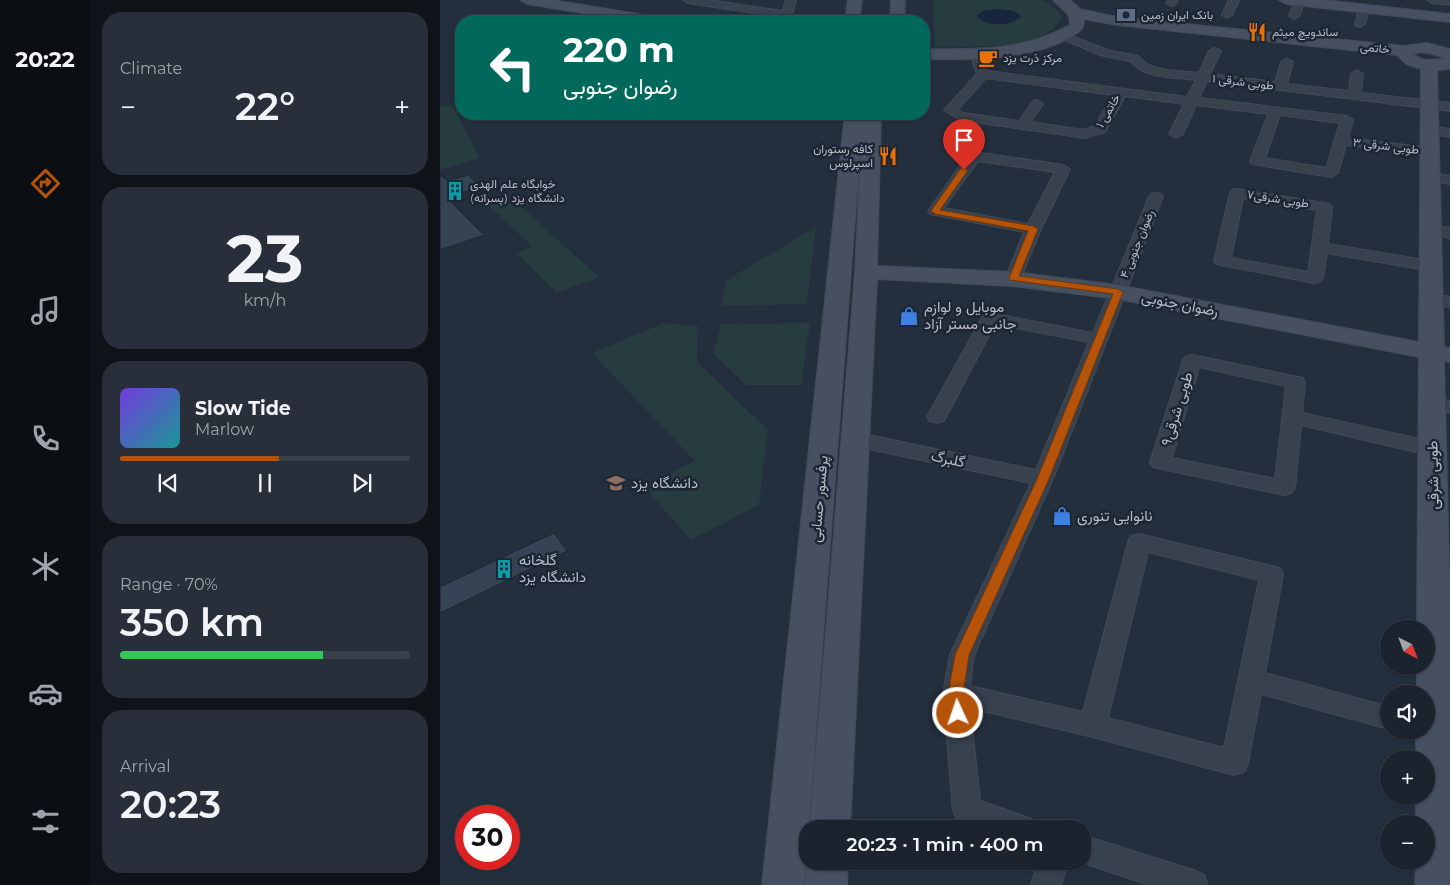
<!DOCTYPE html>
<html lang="en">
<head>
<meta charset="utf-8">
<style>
  body { margin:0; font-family:Montserrat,Vazirmatn,sans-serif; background:#282f3a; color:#f1f3f6; height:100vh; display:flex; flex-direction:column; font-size:19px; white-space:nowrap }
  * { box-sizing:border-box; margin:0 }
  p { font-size:16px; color:#a0a4aa }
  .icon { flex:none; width:28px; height:28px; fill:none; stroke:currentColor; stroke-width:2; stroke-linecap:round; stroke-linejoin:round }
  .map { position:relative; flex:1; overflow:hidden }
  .drawer { display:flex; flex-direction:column; gap:12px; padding:12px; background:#0f1319; width:350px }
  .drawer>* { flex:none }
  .hud { position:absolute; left:15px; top:15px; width:475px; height:105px; border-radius:20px; box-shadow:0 1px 4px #0004,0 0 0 1px #39404a; background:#00695c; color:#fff; overflow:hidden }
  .needle { width:32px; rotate:138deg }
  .tools { position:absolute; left:940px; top:620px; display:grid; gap:10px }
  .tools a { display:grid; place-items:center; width:55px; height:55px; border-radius:50%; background:#1b232e; box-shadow:0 1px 4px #0004,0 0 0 1px #39404a; font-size:25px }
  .speed { position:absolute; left:15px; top:805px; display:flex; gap:10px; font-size:25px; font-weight:700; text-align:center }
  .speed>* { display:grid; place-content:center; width:65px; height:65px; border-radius:50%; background:#1b232e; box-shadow:0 1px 4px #0004,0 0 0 1px #39404a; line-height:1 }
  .speed .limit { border:8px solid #d22; background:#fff; color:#111 }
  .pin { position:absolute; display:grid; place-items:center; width:42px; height:42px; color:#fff; margin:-51px -21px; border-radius:50% 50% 50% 0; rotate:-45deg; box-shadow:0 0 5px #0007 }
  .pin .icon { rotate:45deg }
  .me { position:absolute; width:55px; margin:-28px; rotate:357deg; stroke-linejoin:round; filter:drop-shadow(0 0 4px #0008) }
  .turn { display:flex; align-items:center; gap:18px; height:105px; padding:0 25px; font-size:22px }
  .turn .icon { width:65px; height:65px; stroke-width:2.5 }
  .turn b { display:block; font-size:35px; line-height:42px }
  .big { font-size:38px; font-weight:600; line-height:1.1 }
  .drawer .tile { flex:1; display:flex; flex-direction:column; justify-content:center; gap:8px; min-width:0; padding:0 18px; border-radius:20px; background:#282f3a }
  .drawer .dial { align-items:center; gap:0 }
  .dial b { font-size:65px; line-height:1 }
  .song { display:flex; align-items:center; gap:15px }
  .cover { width:60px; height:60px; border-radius:8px; background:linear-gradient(135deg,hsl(260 70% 55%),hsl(180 70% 35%)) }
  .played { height:5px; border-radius:2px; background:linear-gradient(90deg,#b45309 55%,#39404a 55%) }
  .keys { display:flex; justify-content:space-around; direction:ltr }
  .heat { display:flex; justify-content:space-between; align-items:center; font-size:28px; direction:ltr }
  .charge { height:8px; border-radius:4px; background:linear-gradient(90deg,#34c759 70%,#39404a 0) }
  .trip { position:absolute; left:359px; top:820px; width:292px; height:50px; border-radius:20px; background:#1b232e; box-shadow:0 1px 4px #0004,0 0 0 1px #39404a; font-weight:600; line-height:50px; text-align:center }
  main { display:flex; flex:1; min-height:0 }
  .tabs { display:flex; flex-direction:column; width:90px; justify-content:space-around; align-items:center; background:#0b0e12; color:#a0a4aa }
  .tabs .icon { width:35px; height:35px }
  .tabs .selected { color:#b45309 }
  .tabs b { font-size:22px; color:#f1f3f6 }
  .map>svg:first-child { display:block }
  .green { fill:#263c3f }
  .water { fill:#17263c }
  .building { fill:#364354; stroke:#1f2835 }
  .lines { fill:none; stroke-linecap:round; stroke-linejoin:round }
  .street-casing { stroke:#414a57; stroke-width:2 }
  .secondary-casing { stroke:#414a57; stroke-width:2 }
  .street { fill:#38414e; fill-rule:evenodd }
  .secondary { fill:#465061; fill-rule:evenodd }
  .route { fill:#b45309; stroke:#753606 }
  .labels { text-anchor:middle; stroke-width:5; stroke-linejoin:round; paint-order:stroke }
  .far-poi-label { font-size:12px; fill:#b4bcc9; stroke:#1d2633; text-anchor:start }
  .far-street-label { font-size:12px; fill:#b4bcc9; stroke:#1d2633 }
  .street-label { font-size:15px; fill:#b4bcc9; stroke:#1d2633 }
  .poi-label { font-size:15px; fill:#b4bcc9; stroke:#1d2633; text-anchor:start }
</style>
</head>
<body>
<main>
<nav class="tabs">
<b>20:22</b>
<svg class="icon selected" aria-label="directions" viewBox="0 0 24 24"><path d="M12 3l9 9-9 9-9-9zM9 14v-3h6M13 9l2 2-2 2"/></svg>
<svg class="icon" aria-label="music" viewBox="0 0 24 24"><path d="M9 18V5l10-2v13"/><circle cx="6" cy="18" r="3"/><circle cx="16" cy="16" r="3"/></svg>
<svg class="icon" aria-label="phone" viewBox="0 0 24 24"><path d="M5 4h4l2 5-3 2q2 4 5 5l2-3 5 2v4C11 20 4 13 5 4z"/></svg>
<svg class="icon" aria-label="climate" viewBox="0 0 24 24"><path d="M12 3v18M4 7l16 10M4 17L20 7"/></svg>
<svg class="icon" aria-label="car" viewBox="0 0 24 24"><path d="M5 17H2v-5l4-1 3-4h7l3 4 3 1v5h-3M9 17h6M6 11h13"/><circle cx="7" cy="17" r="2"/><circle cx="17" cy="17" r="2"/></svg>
<svg class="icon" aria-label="filters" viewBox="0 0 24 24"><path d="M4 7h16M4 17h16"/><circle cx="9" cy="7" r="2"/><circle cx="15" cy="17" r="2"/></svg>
</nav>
<section class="drawer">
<div class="tile"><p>Climate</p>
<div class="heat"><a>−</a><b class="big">22°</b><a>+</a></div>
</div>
<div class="tile dial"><b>23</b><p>km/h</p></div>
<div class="tile">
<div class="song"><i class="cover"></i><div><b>Slow Tide</b><p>Marlow</p></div></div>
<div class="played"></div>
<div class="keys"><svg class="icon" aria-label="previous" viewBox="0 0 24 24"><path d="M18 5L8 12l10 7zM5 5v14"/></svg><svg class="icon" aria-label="pause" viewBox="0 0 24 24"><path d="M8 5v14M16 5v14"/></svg><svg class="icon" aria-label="next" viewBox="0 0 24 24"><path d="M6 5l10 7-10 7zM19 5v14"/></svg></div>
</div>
<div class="tile"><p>Range · 70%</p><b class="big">350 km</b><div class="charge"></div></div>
<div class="tile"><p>Arrival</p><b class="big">20:23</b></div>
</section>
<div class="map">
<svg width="1010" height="885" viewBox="0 0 1010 885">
  <rect width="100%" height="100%" fill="#242f3e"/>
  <path class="green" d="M493,0H601L615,8L622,17C606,52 528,46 495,47Z
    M12,105L40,158L0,170V108Z
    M68,195L159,277L117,293L77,254L92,246L45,202Z
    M376,227L367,304L281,306L287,280Z
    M224,323L258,326L257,362L328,430L319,505L251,540L204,487L255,461L152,353Z
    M370,323L361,385H306L273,353L281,324Z"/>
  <path class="water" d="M559,9L574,11L581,16C573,27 544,27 537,16L543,11Z"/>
  <path class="building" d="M0,175L8,181L28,175L40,187L18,194L21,197L9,200L44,235L0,250Z
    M114,533L127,551L0,613V587Z"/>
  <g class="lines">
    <g class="street-casing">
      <path id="street" d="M243,0H268L343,11L346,0H356L352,15L347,18L248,3Z
        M728,0H738L735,5L731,6L726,3Z
        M789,0H799L792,15L787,18L782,15Z
        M856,0H864L865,2L859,16L854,19L849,16Z
        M987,0H1010V5L992,3Z
        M924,6L929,9L925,24L920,27L916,26L915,24L919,9Z
        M624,33L667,50L698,56C711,73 739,70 759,73L769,51L775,48L781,51L770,74L835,82L841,62L847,59L853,62L847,84L909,91L911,74L917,70L923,74L921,93L1010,103V111L767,81L759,98L907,116L913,120L908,138L990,148L997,152L990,156L906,145L898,173L891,177L812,164L810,161L828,114L756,105L743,134L736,138L729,134L744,104L685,96L665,132L645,138L520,120L504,110L537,74L530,54L536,51L542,54L548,71L747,97L756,80C735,77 704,79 690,61L660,55L620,38L619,36ZM546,78L673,95L655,126L644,130L590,122L603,104L597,100L593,101L579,121L523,113L518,109ZM840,115L900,123L886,168L825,158Z
        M990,126L1010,129V137L985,133L984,130L985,127Z
        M534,152L623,165L630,169L601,229L579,282H567L565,279L584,232L495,215L490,214L488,211L529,153ZM538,161L615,172L588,224L504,208Z
        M991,173L1010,176V184L986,180L984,177Z
        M797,189L890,204L892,207L888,244L991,261L997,263L999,266L997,269L991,271L887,253L883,278L881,281L875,283L776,264L774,261L790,193L792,190ZM803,198L877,210L868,272L791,258Z
        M716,193L721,194L723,197L613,479L534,655L530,686L643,712L688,542L691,536L699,534L840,568L843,574L825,673L949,707V729L821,694L808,763L804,772L794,775L653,737L530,708L540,801L592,819L596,829H543L517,819L513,810L503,694L510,655L591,483L414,446L407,444L404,439L407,434L414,432L596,470L649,342L555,324L504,421L497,423L490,421L487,417L544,314L550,313L653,333L709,197L711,194ZM708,552L819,580L784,748L668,718Z
        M991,225L1010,228V238L986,233L983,230L986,227Z
        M992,294L1010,297V307L986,303L984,299L986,295Z
        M752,355L863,378L865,382L862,413L993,442L1000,444L1003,449L1000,454L993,456L861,425L855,488L851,493L844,495L713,467L710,462L743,360L746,356ZM759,367L846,386L835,479L732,458Z
        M992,397L1010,401V413L985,407L982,403L985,399Z
        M642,835L753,870L764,875L768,885H709L638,861H642Z
        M598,861H628L621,885H591Z"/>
    </g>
    <g class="secondary-casing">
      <path id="secondary" d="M80,0H113L216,17L221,18L223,21H191L87,4Z
        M408,0H422L419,21H405Z
        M451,0H465L464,21H450Z
        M613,0H630L640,9L677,17L964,46L987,43L1010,49V69L997,70L1004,347L1010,348V362L1004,361L1010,611V885H975L976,861H986V824H976V796H986V759H976V731H986V694H977V666H986V629H977L979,357L678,299L573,286L437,279L410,829H370L415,272L423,114H441L437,266L573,272L678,285L979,342L981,69L966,64L957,55L677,25L644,19C645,31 638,32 629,38C586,61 531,60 484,59V49C536,50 583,51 630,25C630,10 621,10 613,0ZM980,52L992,54L1009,59L984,60L972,54Z
        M839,0H884L1010,14V22L846,4Z
        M405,114H423L364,885H322Z
        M368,861H408L407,885H365Z"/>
    </g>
    <use href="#street" class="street"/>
    <use href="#secondary" class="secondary"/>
  </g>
  <path class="route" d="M521,168L528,170L500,210L593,226L598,229L579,276L678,289L683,292L609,479L529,655L523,694L525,713L523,718L518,720L512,718L508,694L515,655L597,479L673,294L570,280L569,278L588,231L495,214L491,211Z"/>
  <defs>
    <g id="bank-bare" transform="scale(1.5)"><path d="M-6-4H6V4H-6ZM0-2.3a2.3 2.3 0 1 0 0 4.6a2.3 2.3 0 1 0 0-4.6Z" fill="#5c6f8a" stroke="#1d2633" stroke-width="2.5" paint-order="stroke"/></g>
    <g id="restaurant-bare" transform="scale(1.5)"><path d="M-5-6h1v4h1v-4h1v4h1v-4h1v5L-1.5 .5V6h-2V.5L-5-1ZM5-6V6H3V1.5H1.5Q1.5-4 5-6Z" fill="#e8710a" stroke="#1d2633" stroke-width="2.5" paint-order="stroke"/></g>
    <g id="cafe-bare" transform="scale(1.5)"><path d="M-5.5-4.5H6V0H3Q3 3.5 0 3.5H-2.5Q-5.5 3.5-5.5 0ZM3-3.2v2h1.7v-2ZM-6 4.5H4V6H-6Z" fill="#e8710a" stroke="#1d2633" stroke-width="2.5" paint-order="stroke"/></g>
    <g id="building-bare" transform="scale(1.5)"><path d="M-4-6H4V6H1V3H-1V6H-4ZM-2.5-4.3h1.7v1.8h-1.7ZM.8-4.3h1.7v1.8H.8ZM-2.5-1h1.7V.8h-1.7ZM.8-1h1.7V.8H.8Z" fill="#0f9aa8" stroke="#1d2633" stroke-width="2.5" paint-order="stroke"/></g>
    <g id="shop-bare" transform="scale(1.5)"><path d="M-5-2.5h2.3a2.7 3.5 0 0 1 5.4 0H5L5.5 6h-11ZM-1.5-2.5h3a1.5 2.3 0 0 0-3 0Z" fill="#3f7fe0" stroke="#1d2633" stroke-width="2.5" paint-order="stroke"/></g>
    <g id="university-bare" transform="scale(1.5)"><path d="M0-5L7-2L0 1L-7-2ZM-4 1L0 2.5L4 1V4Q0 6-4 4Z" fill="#8d6e63" stroke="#1d2633" stroke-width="2.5" paint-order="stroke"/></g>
  </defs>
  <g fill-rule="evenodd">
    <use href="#bank-bare" x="686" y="15"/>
    <use href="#restaurant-bare" x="817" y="32"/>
    <use href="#cafe-bare" x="548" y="58"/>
    <use href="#restaurant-bare" x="448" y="156"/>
    <use href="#building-bare" x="15" y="191"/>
    <use href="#shop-bare" x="469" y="316"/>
    <use href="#university-bare" x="176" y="483"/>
    <use href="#shop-bare" x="622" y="516"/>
    <use href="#building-bare" x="64" y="569"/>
  </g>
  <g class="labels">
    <g class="far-poi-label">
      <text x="701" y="19">بانک ایران زمین</text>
      <text x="832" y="36">ساندویچ میثم</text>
      <text x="563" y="62">مرکز ذرت یزد</text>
      <text x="433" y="153" text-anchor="end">کافه رستوران<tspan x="433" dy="14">اسپرلوس</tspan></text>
      <text x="30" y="188">خوابگاه علم الهدی<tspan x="30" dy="14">(پسرانه) دانشگاه یزد</tspan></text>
    </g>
    <g class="far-street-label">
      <text transform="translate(935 48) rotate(6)" y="4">خاتمی</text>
      <text transform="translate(803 82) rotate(7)" y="4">طوبی شرقی ۱</text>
      <text transform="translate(668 111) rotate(-60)" y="4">خاتمی ۱</text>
      <text transform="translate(946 146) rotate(7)" y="4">طوبی شرقی ۳</text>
      <text transform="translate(838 199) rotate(9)" y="4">طوبی شرقی۷</text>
      <text transform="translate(697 244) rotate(-68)" y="4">رضوان جنوبی ۴</text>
    </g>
    <g class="street-label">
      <text transform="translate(740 304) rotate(11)" y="5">رضوان جنوبی</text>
      <text transform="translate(737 409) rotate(-73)" y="5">طوبی شرقی۹</text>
      <text transform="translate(508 459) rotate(12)" y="5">گلبرگ</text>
      <text transform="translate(993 475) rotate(-91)" y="5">طوبی شرقی</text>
      <text transform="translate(379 499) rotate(-85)" y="5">پرفسور حسابی</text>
    </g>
    <g class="poi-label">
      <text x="484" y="312">موبایل و لوازم<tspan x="484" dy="17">جانبی مستر آزاد</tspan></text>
      <text x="191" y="488">دانشگاه یزد</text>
      <text x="637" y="521">نانوایی تنوری</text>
      <text x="79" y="565">گلخانه<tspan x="79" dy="17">دانشگاه یزد</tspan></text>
    </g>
  </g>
</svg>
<div class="tools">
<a><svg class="needle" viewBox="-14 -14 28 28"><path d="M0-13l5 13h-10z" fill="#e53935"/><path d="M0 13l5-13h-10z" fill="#a0a4aa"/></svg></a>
<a><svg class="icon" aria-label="sound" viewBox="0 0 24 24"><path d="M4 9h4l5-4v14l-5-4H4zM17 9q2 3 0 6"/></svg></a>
<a>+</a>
<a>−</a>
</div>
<div class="speed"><div class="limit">30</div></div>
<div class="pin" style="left:524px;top:170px;background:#d93025"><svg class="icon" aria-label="arrive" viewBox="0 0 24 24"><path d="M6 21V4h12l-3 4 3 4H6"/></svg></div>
<svg class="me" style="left:518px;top:713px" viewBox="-20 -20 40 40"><circle r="17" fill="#b45309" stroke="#fff" stroke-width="3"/><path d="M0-11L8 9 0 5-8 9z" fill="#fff"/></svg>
<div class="trip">20:23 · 1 min · 400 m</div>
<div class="hud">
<div class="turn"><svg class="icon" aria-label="left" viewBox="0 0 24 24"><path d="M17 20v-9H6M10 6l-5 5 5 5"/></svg><div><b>220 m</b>رضوان جنوبی</div></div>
</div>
</div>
</main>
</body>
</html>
